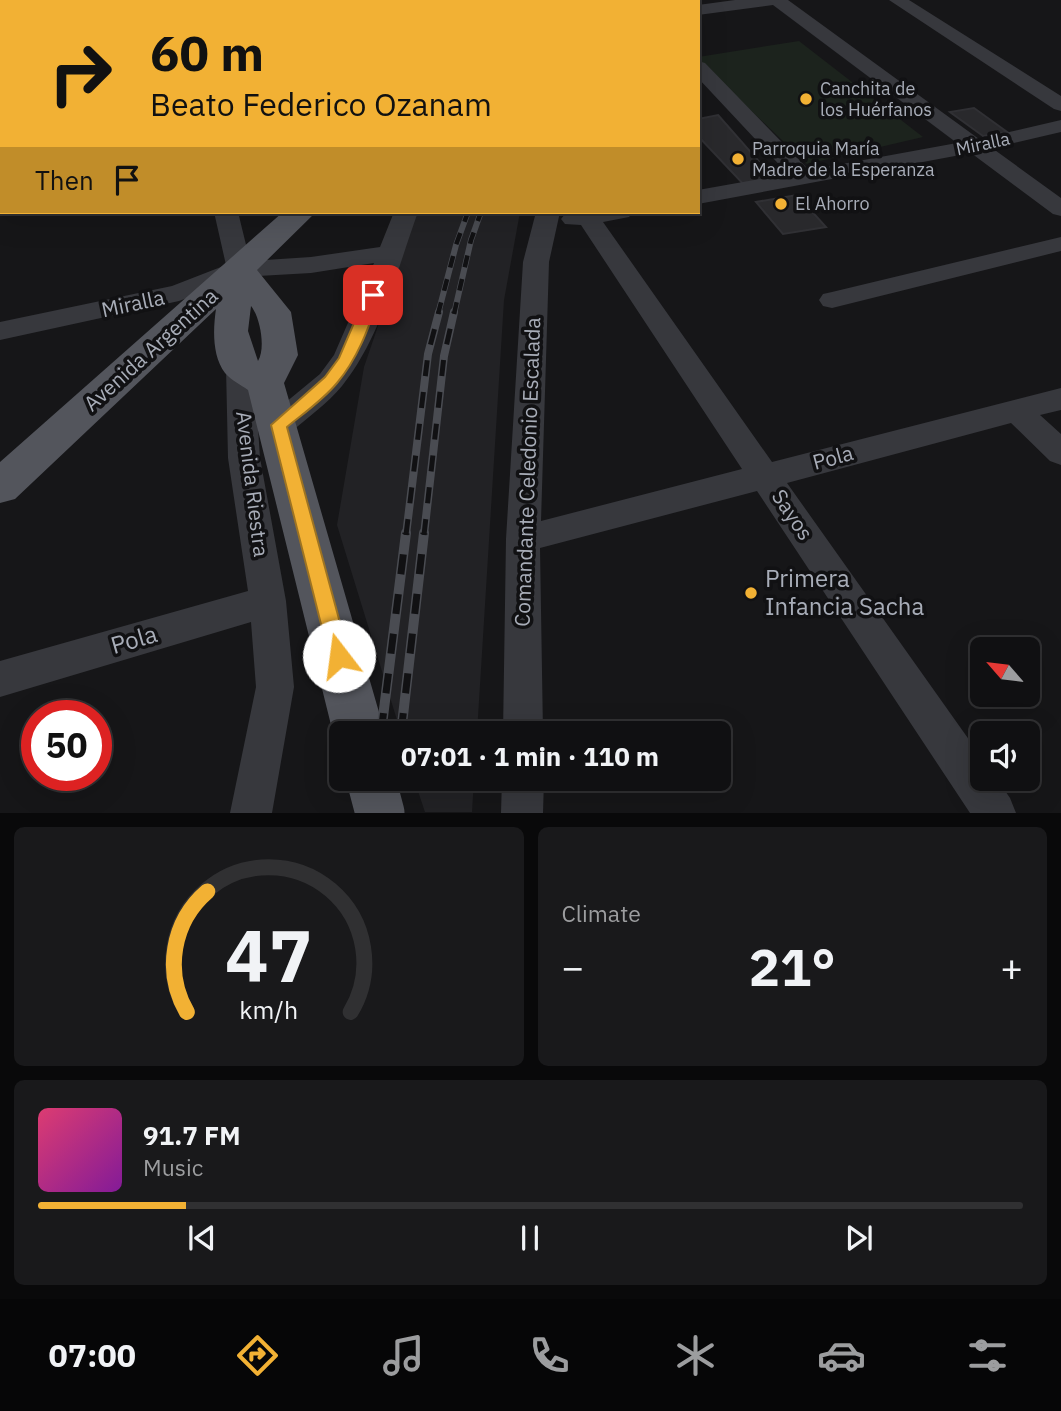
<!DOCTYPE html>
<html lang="en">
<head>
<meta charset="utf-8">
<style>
  body { margin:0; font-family:"IBM Plex Sans",sans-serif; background:#19191b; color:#f1f3f6; height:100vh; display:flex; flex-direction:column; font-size:26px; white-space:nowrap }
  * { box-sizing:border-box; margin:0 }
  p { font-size:23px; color:#9c9d9f }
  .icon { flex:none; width:38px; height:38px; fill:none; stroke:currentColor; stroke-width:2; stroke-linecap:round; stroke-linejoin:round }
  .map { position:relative; height:813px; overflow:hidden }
  .side { display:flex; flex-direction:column; gap:14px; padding:14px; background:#09090a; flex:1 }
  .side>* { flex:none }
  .hud { position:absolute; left:0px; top:0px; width:700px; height:214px; box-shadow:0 7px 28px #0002,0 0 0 2px #303032; background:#f2b134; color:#111; overflow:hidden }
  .needle { width:46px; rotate:298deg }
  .fabs { position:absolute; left:970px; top:637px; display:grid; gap:14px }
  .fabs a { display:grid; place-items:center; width:70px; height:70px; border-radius:10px; background:#101012; box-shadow:0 7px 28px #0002,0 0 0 2px #303032; font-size:35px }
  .speed { position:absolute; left:21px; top:700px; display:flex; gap:14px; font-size:35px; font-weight:700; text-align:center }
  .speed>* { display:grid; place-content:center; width:91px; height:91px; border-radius:50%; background:#101012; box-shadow:0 7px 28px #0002,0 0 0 2px #303032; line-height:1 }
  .speed .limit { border:10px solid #d22; background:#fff; color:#111 }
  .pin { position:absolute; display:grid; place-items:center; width:60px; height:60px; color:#fff; margin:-30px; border-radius:14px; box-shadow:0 4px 10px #0006 }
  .me { position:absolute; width:77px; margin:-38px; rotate:345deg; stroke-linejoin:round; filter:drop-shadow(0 0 5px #0008) }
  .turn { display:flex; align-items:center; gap:24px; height:147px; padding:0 35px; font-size:32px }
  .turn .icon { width:91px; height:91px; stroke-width:2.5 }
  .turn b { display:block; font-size:49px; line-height:60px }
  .then { display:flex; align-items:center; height:66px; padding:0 35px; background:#0003; gap:14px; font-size:26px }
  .big { font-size:52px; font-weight:700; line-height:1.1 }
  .side .card { flex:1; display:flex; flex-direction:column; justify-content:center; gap:10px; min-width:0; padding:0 24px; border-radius:10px; background:#19191b }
  .side .dial { align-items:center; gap:0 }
  .dial svg { height:182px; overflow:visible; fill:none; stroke:#303032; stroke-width:7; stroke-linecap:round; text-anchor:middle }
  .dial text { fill:#f1f3f6; stroke:none }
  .song { display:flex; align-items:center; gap:21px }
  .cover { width:84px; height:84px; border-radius:10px; background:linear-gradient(135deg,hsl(340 70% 55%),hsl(290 70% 35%)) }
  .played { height:7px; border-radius:4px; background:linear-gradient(90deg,#f2b134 15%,#303032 15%) }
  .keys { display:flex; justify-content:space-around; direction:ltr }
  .heat { display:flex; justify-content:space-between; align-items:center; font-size:38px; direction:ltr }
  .side .tiles { flex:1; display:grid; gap:14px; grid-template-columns:1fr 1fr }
  .card:last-child { grid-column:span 2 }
  .trip { position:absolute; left:329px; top:721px; width:402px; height:70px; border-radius:10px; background:#101012; box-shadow:0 7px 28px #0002,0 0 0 2px #303032; font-weight:700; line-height:70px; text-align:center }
  .tabs { display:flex; height:112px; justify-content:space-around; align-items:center; background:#060607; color:#9c9d9f }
  .tabs .icon { width:49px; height:49px }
  .tabs .active { color:#f2b134 }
  .tabs b { font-size:32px; color:#f1f3f6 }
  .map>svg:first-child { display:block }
  .built { fill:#222225 }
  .green { fill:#1c231d }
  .building { fill:#29292c; stroke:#303034; stroke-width:2 }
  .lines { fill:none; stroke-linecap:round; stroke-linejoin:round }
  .minor { fill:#37383d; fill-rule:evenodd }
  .major { fill:#53555c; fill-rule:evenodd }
  .rail-far2-casing { stroke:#4a4c52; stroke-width:6 }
  .rail-far1-casing { stroke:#4a4c52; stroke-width:8 }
  .rail-casing { stroke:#4a4c52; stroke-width:10 }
  .rail-far2 { stroke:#111113; stroke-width:4.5; stroke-dasharray:12; stroke-linecap:butt }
  .rail-far1 { stroke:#111113; stroke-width:5; stroke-dasharray:16; stroke-linecap:butt }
  .rail { stroke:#111113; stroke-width:7; stroke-dasharray:20; stroke-linecap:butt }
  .major-bridge { stroke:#53555c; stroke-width:49 }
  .route { fill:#f2b134; stroke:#9d7322; stroke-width:2 }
  .poi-dot { fill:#f2b134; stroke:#111113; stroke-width:2.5 }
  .labels { text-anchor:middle; stroke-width:7; stroke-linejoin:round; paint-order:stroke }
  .far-poi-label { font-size:18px; fill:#a8adb8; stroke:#111113; text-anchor:start }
  .far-street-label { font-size:18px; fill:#a8adb8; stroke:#111113 }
  .street-label { font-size:21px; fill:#a8adb8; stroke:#111113 }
  .near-poi-label { font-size:24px; fill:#a8adb8; stroke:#111113; text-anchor:start }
  .near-street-label { font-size:24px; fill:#a8adb8; stroke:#111113 }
</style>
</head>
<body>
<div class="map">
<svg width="1061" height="813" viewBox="0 0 1061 813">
  <rect width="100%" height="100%" fill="#161618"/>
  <path class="built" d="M417,212H520L504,300L477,733H401L337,525L364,367Z
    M414,779H474L472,812H425Z"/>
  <path class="green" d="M799,41L923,137L807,164L698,60V57Z"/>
  <path class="building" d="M974,108L1007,132L983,136L950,112Z
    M718,115L776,181L746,187L698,136V119Z
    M797,195L826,227L783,234L756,202Z"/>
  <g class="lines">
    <path class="minor" d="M36,0H52V2H36Z
      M106,0H135L105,2Z
      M170,0H186V2H170Z
      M428,0H444L445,2H428Z
      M623,0H639V2H623Z
      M735,0H788L979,139L1061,120V132L992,148L1061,198V216L1053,214L971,153L698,204V190L788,174L698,78V61L705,63L809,170L957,143L773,5L698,15V5Z
      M889,0H909L1061,96V111L1054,109Z
      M0,11H2V21H0Z
      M0,131H2V143H0Z
      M214,212H238L250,261L311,257L380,247L394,212H418C397,270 381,337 342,386C328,403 307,418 290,433L279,436L268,433L264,425L268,417L320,374L334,355L374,263L311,273L243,277L179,301L0,340V322L172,286L226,265Z
      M536,212H560L549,262L541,521L742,469L581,225L565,224L561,219L565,214L633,212L629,217L603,222L772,462L1061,388V410L1040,415L1061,434V465L1050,461L1011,423L787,483L982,758V779H997L1010,798L1016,813H970L757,491L540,548L543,733H503L506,539L523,262Z
      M1061,237V251L832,308L823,306L819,300L823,294L832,292Z
      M240,357L250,360L254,367L260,458L286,601L294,687L272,813H230L256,687L251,622L0,697V661L248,591L228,458L226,367L230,360Z
      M502,779H544L543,813H501Z"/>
    <path class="major" d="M502,0H524L501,2Z
      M283,212H316L257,270L291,312L298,355L284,383L385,733H341V751L333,733L248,390C241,385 231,380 225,373C212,356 213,329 216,309L15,499L0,503V462ZM251,306C260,317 266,348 258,361L248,331Z"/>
    <g class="rail-far2-casing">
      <path id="rail-far2" d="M438,314L456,245L468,212
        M454,314L471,240L481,212"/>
    </g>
    <g class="rail-far1-casing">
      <path id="rail-far1" d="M406,535L428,354L439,312
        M424,535L444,356L454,312"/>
    </g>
    <g class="rail-casing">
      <path id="rail" d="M381,733L406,533
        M401,733L424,533
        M371,813L375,779
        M392,813L396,779"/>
    </g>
    <use href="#rail-far2" class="rail-far2"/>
    <use href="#rail-far1" class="rail-far1"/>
    <use href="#rail" class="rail"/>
    <path class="major-bridge" d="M371,779L380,813"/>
  </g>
  <path class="route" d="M373,290L380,295C369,326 359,357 337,383C323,400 304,413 287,427L349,656L346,662L339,665L332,662L329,656L271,425L325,377L339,358L366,295Z"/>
  <g class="poi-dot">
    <circle cx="806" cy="99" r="7"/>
    <circle cx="738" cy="159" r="7"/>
    <circle cx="781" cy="204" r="7"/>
    <circle cx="751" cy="593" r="7"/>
  </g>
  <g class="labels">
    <g class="far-poi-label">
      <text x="820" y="95">Canchita de<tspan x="820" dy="21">los Huérfanos</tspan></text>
      <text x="752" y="155">Parroquia María<tspan x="752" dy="21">Madre de la Esperanza</tspan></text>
      <text x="795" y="210">El Ahorro</text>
    </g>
    <g class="far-street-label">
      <text transform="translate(983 144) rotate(-12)" y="6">Miralla</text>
    </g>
    <g class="street-label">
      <text transform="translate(133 304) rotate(-12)" y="7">Miralla</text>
      <text transform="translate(151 350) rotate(-42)" y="7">Avenida Argentina</text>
      <text transform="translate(833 458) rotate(-15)" y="7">Pola</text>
      <text transform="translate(528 472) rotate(-88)" y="7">Comandante Celedonio Escalada</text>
      <text transform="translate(252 484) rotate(83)" y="7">Avenida Riestra</text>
      <text transform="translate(792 515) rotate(56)" y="7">Sayos</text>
    </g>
    <g class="near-poi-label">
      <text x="765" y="587">Primera<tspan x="765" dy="28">Infancia Sacha</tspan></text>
    </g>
    <g class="near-street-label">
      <text transform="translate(134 640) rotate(-16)" y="8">Pola</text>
    </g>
  </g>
</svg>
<div class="fabs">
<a><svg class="needle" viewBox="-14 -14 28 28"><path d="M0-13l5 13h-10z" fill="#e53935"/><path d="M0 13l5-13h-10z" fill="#9c9d9f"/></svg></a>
<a><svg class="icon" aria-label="sound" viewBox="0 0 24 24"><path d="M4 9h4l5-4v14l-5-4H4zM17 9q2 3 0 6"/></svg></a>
</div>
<div class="speed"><div class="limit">50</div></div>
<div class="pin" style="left:373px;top:295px;background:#d93025"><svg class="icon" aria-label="arrive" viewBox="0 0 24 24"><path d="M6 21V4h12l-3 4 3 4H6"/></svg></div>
<svg class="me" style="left:339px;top:656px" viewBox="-20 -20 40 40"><circle r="19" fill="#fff"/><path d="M0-13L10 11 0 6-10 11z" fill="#f2b134"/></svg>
<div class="trip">07:01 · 1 min · 110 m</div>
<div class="hud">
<div class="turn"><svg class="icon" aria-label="right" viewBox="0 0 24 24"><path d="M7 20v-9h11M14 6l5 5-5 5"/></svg><div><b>60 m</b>Beato Federico Ozanam</div></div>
<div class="then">Then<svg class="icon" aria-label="arrive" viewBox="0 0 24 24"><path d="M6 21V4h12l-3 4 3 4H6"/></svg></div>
</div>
</div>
<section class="side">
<div class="tiles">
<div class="card dial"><svg viewBox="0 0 100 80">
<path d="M14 69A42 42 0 1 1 86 69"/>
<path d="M14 69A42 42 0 0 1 23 16" stroke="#f2b134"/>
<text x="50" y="56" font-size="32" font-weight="700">47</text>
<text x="50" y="72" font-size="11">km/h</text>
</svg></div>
<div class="card"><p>Climate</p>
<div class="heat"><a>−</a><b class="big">21°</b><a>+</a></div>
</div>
<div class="card">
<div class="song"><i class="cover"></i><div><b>91.7 FM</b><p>Music</p></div></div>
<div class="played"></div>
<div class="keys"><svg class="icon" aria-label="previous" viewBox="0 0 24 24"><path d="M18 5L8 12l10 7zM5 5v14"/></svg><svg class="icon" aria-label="pause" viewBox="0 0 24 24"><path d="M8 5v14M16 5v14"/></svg><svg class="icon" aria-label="next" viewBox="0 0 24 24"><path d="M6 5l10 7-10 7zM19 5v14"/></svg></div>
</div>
</div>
</section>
<nav class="tabs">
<b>07:00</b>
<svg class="icon active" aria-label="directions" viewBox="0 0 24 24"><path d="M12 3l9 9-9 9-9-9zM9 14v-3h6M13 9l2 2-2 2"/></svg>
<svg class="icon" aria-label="music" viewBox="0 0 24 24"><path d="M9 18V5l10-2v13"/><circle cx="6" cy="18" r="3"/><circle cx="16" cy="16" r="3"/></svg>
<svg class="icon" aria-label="phone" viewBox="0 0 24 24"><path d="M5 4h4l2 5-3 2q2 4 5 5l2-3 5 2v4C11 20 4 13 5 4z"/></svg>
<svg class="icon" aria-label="climate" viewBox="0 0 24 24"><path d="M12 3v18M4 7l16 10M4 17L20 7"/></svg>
<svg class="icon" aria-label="car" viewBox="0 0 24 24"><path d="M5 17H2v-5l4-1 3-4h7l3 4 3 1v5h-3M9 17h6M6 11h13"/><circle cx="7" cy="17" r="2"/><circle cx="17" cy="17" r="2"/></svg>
<svg class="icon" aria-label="filters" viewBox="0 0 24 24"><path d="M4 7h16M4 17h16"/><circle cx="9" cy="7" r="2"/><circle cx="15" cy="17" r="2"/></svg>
</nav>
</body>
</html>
